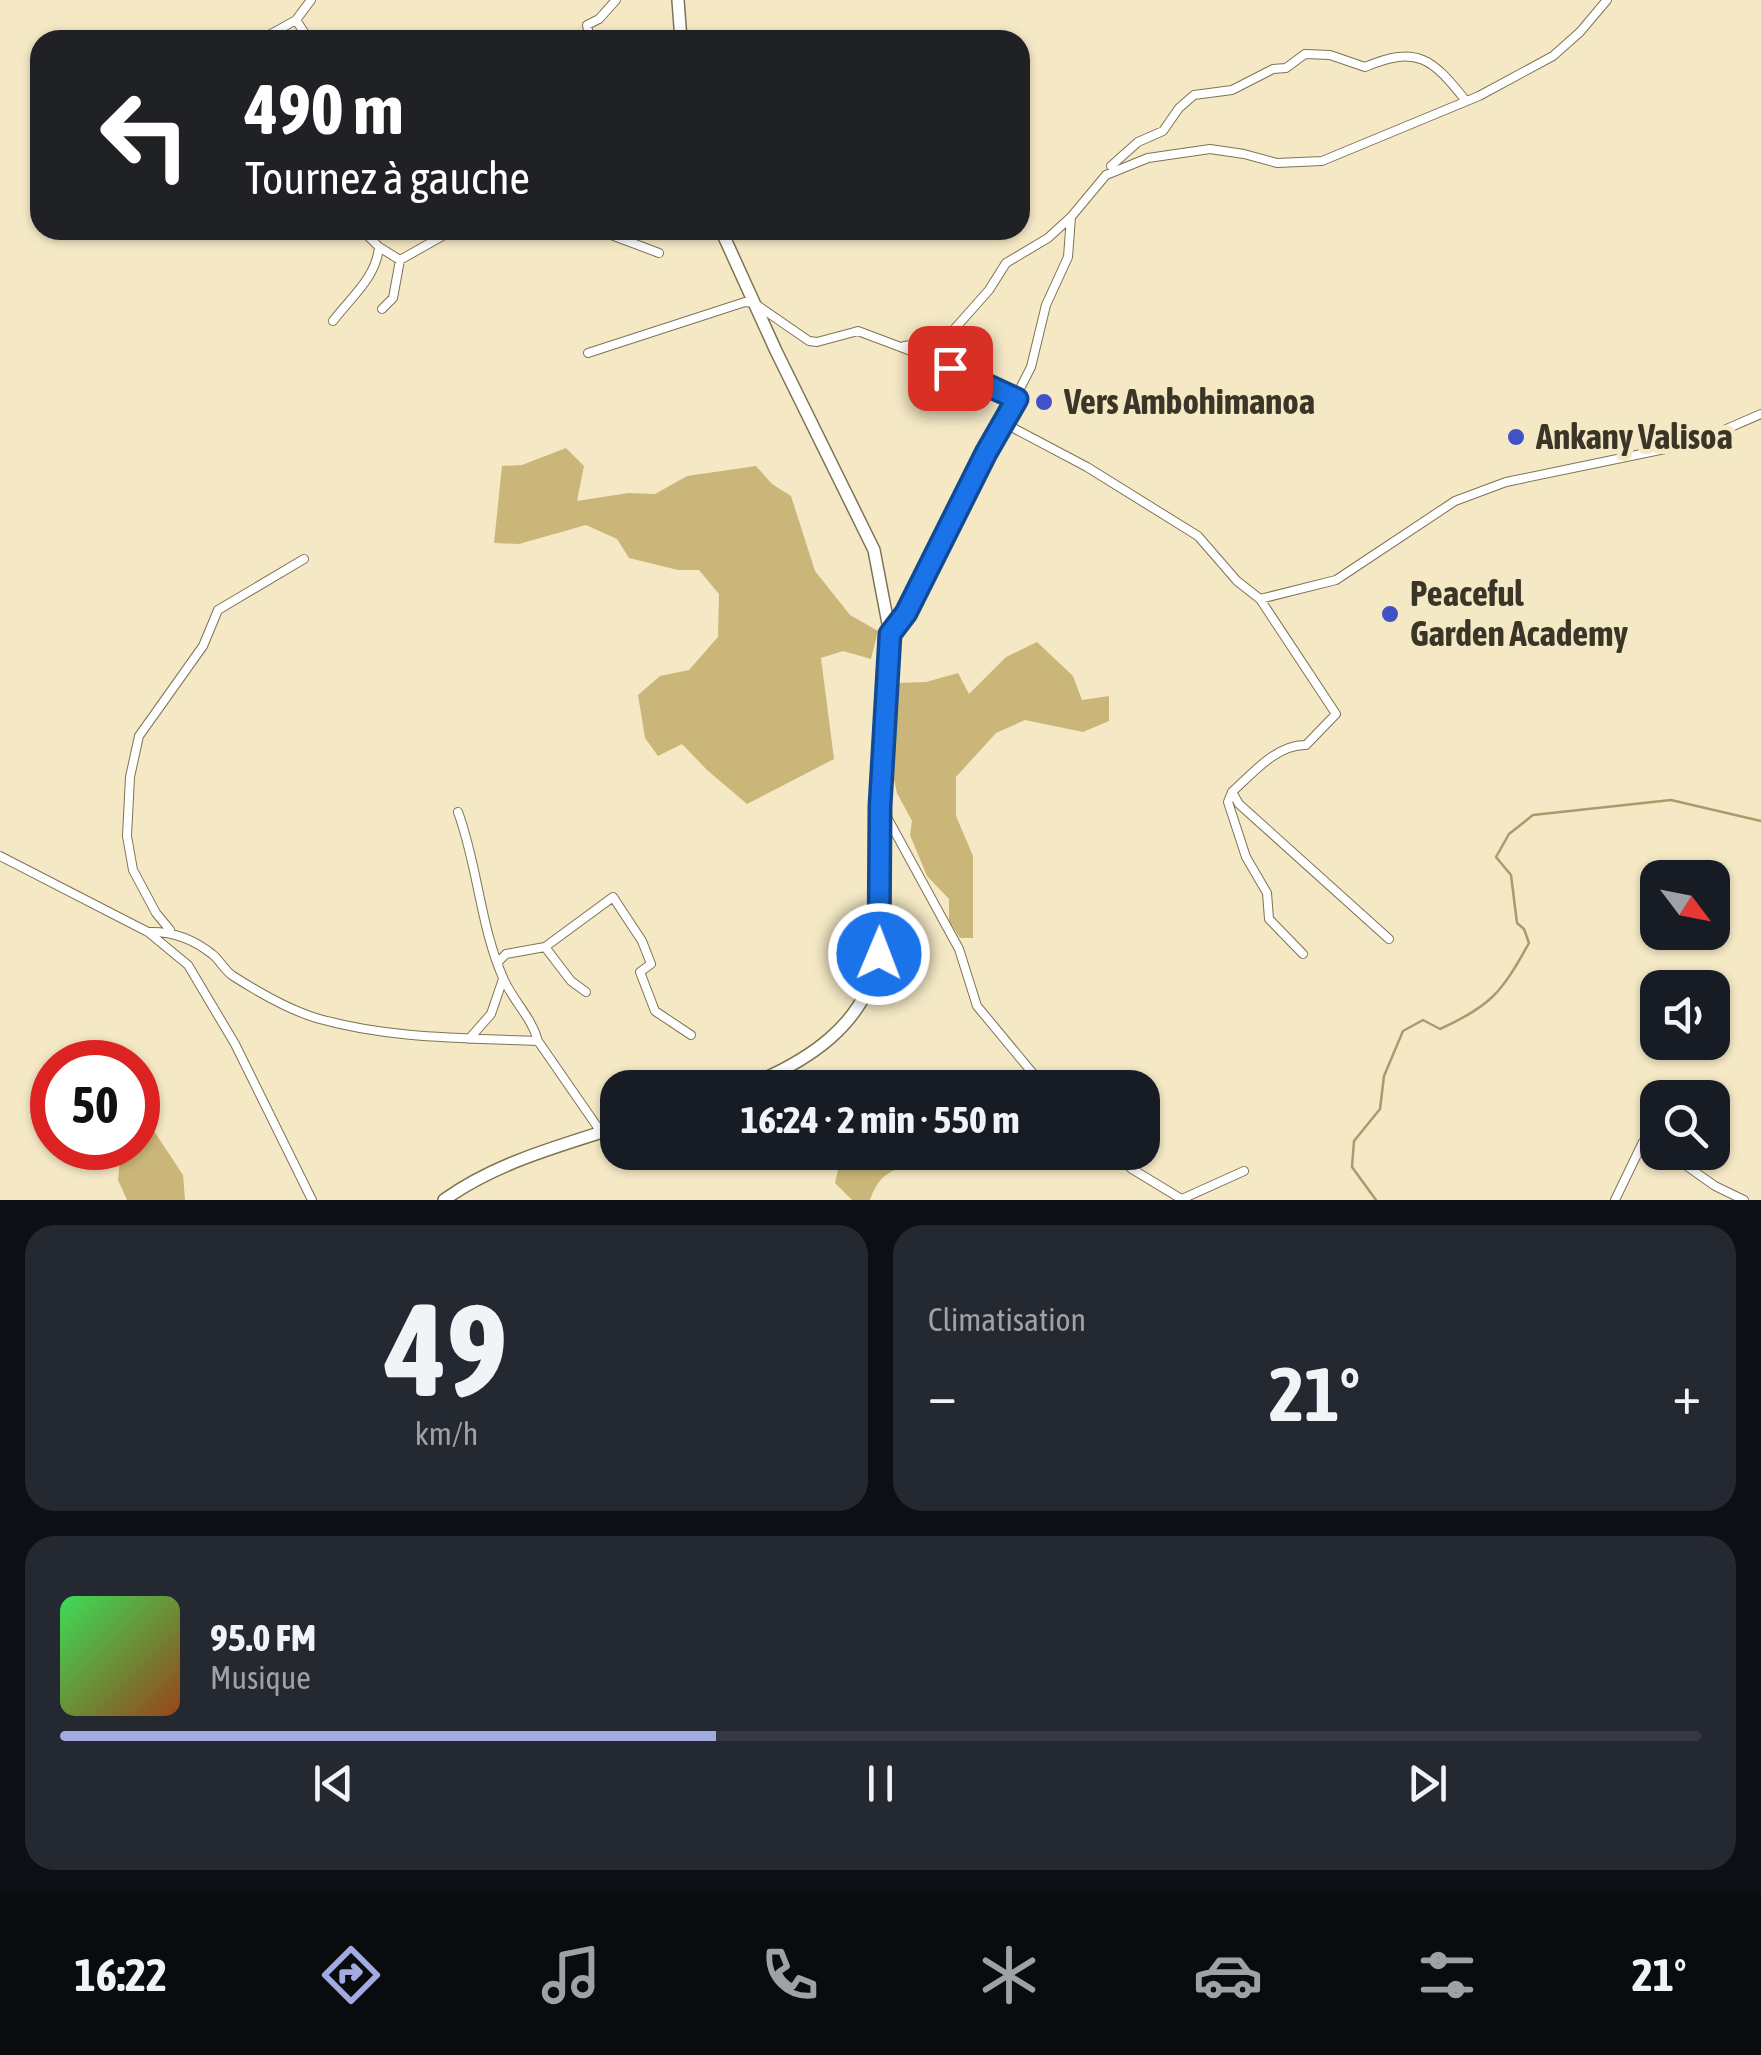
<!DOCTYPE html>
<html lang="fr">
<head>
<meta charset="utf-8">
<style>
  body { margin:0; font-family:"Asap Condensed",sans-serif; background:#242831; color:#f1f3f6; height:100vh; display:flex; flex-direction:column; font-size:38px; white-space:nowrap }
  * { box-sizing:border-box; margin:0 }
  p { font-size:32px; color:#9ea1a6 }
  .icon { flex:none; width:55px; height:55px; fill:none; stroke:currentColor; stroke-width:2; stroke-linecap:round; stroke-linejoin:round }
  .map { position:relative; height:1200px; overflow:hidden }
  .details { display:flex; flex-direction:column; gap:25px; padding:25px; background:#0d0f14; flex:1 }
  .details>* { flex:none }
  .guide { position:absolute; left:30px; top:30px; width:1000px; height:210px; border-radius:30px; box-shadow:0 2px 8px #0004; background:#202124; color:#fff; overflow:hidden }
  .needle { width:65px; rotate:122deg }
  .tools { position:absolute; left:1640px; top:860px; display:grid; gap:20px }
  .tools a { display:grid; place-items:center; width:90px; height:90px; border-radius:20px; background:#171b24; box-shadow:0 2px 8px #0004; font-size:50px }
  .speed { position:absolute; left:30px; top:1040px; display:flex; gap:20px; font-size:50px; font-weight:700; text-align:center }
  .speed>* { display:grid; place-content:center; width:130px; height:130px; border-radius:50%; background:#171b24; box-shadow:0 2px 8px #0004; line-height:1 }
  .speed .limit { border:15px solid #d22; background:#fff; color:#111 }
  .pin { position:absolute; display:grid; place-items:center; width:85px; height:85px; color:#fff; margin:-42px; border-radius:20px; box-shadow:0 5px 15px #0006 }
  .me { position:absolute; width:110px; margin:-55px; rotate:1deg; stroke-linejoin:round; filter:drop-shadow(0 0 8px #0008) }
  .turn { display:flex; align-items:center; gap:35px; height:210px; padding:0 50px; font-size:45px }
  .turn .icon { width:130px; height:130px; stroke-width:2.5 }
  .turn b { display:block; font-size:70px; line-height:85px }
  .big { font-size:75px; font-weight:700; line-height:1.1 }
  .details .widget { flex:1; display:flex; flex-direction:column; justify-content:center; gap:15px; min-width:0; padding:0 35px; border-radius:30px; background:#242831 }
  .details .dial { align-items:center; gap:0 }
  .dial b { font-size:130px; line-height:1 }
  .song { display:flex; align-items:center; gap:30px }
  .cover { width:120px; height:120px; border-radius:15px; background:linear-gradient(135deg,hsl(130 70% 55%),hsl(20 70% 35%)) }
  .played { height:10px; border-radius:5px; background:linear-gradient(90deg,#a2abe0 40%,#363941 40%) }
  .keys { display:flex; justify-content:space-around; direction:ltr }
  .heat { display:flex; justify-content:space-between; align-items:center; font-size:55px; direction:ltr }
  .details .tiles { flex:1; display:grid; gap:25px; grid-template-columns:1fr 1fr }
  .widget:last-child { grid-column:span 2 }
  .trip { position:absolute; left:600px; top:1070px; width:560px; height:100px; border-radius:30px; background:#171b24; box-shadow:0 2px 8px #0004; font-weight:700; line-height:100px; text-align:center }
  .dock { display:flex; height:160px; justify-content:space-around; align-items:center; background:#090b0e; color:#9ea1a6 }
  .dock .icon { width:70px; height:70px }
  .dock .selected { color:#a2abe0 }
  .dock b { font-size:45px; color:#f1f3f6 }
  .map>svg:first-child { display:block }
  .forest { fill:#cbb679 }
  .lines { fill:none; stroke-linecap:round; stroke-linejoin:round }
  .stream { stroke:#ab9b6c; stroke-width:2.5 }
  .street-casing { stroke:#7e7353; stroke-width:10 }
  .secondary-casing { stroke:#7e7353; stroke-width:14 }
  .street { stroke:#fff; stroke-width:8 }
  .secondary { stroke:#fff; stroke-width:11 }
  .route-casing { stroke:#114b97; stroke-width:25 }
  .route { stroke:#1a73e8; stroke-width:18 }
  .poi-dot { fill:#4152c6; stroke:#f5e9c5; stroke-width:4 }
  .labels { text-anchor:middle; stroke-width:10; stroke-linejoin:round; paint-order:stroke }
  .poi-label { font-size:35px; font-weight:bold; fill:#3a3527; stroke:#f5e9c5; text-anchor:start }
</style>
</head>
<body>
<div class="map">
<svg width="1761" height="1200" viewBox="0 0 1761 1200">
  <rect width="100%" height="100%" fill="#f5e9c5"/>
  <path class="forest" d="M566,448L584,466L577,501L628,493L655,494L687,476L756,466L772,484L791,496L815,571L850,615L878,631L871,659L843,651L821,658L834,759L747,804L707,770L682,744L658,756L645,738L638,695L660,676L689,670L718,637L719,594L699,570H678L629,558L617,539L586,525L519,544L494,543L502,466L522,465Z
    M1037,642L1073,676L1082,700L1109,696V721L1083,732L1025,720L996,733L956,777V816L973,856V938H960L949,921V899L927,876L910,835L912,821L897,793L892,771L896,683L926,682L958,673L969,694L1006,657Z
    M154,1131L183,1175L185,1200H127L118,1180L120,1159Z
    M842,1153H937L938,1164C904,1168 883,1163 870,1200H852L835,1183Z"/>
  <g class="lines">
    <path class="stream" d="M1376,1200L1352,1167L1354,1141L1380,1109L1384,1076L1403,1031L1423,1020L1440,1029C1491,1006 1502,992 1529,943L1524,929L1517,923L1511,875L1496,857L1509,834L1533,815L1671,800L1761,821"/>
    <g class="street-casing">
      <path id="street" d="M296,20L309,40
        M260,40L296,20L311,0
        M590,40L587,25L599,19L616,0
        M1111,166L1138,142L1163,131L1179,108L1194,95L1232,90L1273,69L1286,68L1305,54L1330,55L1365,67C1417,45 1432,58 1466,101
        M598,230L659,253
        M379,247L400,260L393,298L382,309
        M400,260L453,230L491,235L538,230
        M333,321C351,297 376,278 379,247L362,230
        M904,346L939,341L950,334L989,290L1006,263L1048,238L1071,217
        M588,353L745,302L754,303L809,341L817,342L858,331L927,357L1017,399
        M1002,422L1087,467L1198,536L1237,581L1260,599L1336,714L1306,745C1277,744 1252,774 1232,792L1228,802L1246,857L1267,893L1269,919L1303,954
        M1260,599L1336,580L1455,501L1506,482L1694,443L1761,414
        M890,634L906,613L1031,367L1046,305L1068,257L1071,217L1106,175L1148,158L1210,149L1244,154L1277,163L1322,161L1479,96L1553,56L1580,32L1607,0
        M1232,792L1239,804L1389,939
        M883,810L959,949L977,1006L1045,1088
        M458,812C478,866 480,927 504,980C514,1002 532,1018 538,1041
        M0,856L148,932L188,965L235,1044L312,1200
        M170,930L156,913L133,870L127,836L130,777L139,736L203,646L218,610L304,559
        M148,932C172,931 192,938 212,954C220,960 224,970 233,976C258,992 287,1009 316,1018C389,1039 463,1038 538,1041L601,1132
        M545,947L571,981L586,992
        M498,962L506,954L545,947L613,897L642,941L651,964L640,972L655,1011L691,1035
        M469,1039L491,1014L503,979
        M1113,1152L1132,1169L1183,1200
        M1667,1152L1715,1186L1744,1200
        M1182,1199L1244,1171
        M1615,1200L1643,1142L1658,1146"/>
    </g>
    <g class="secondary-casing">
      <path id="secondary" d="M678,0L681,40
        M721,230L776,351L874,550L890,634L881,806L879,954C866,1026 806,1063 742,1088
        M444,1200C495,1163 559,1146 618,1127"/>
    </g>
    <use href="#street" class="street"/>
    <use href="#secondary" class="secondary"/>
  </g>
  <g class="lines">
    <g class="route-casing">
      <path id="route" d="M879,954L880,806L890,634L906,613L986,453L1017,399L950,368"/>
    </g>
    <use href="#route" class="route"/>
  </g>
  <g class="poi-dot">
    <circle cx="1044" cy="402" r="10"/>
    <circle cx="1516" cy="437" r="10"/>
    <circle cx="1390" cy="614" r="10"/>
  </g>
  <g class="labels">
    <g class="poi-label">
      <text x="1064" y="414">Vers Ambohimanoa</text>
      <text x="1536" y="449">Ankany Valisoa</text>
      <text x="1410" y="606">Peaceful<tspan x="1410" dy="40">Garden Academy</tspan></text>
    </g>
  </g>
</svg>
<div class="tools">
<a><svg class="needle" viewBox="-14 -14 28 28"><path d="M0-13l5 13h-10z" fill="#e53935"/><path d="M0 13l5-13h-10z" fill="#9ea1a6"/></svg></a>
<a><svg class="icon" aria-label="sound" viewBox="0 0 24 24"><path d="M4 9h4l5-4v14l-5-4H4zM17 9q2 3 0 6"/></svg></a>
<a><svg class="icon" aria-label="search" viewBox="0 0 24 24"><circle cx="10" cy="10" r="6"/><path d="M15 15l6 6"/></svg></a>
</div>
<div class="speed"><div class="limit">50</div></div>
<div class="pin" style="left:950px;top:368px;background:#d93025"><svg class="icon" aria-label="arrive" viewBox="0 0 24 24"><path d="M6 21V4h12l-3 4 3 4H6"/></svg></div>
<svg class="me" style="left:879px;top:954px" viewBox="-20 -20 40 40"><circle r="17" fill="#1a73e8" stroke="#fff" stroke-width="3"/><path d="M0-11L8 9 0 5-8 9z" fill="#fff"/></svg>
<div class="trip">16:24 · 2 min · 550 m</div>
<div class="guide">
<div class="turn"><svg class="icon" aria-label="left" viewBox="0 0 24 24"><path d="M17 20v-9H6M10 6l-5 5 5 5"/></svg><div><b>490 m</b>Tournez à gauche</div></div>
</div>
</div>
<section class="details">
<div class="tiles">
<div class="widget dial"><b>49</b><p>km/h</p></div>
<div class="widget"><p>Climatisation</p>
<div class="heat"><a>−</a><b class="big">21°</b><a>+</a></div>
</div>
<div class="widget">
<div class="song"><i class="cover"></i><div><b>95.0 FM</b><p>Musique</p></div></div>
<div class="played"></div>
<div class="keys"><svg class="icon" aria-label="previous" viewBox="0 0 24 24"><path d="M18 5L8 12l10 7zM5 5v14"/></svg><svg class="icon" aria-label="pause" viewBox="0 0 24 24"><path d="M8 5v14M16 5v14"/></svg><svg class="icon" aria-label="next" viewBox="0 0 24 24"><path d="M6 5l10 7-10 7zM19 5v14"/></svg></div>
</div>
</div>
</section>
<nav class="dock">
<b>16:22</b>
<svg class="icon selected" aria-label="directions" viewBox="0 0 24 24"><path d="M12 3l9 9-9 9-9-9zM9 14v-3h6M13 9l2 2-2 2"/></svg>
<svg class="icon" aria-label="music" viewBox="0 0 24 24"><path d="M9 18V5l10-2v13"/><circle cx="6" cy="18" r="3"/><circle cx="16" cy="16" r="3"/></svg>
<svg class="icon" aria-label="phone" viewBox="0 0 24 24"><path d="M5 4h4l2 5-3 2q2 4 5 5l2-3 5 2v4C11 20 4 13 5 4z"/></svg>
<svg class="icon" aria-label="climate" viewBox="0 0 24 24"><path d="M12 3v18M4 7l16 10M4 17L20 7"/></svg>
<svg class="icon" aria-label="car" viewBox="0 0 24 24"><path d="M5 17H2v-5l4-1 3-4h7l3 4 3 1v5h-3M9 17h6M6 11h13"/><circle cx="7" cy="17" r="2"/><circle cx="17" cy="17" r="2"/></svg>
<svg class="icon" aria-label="filters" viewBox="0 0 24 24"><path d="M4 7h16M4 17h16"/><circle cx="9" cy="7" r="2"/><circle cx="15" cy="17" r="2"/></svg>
<b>21°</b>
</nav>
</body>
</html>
